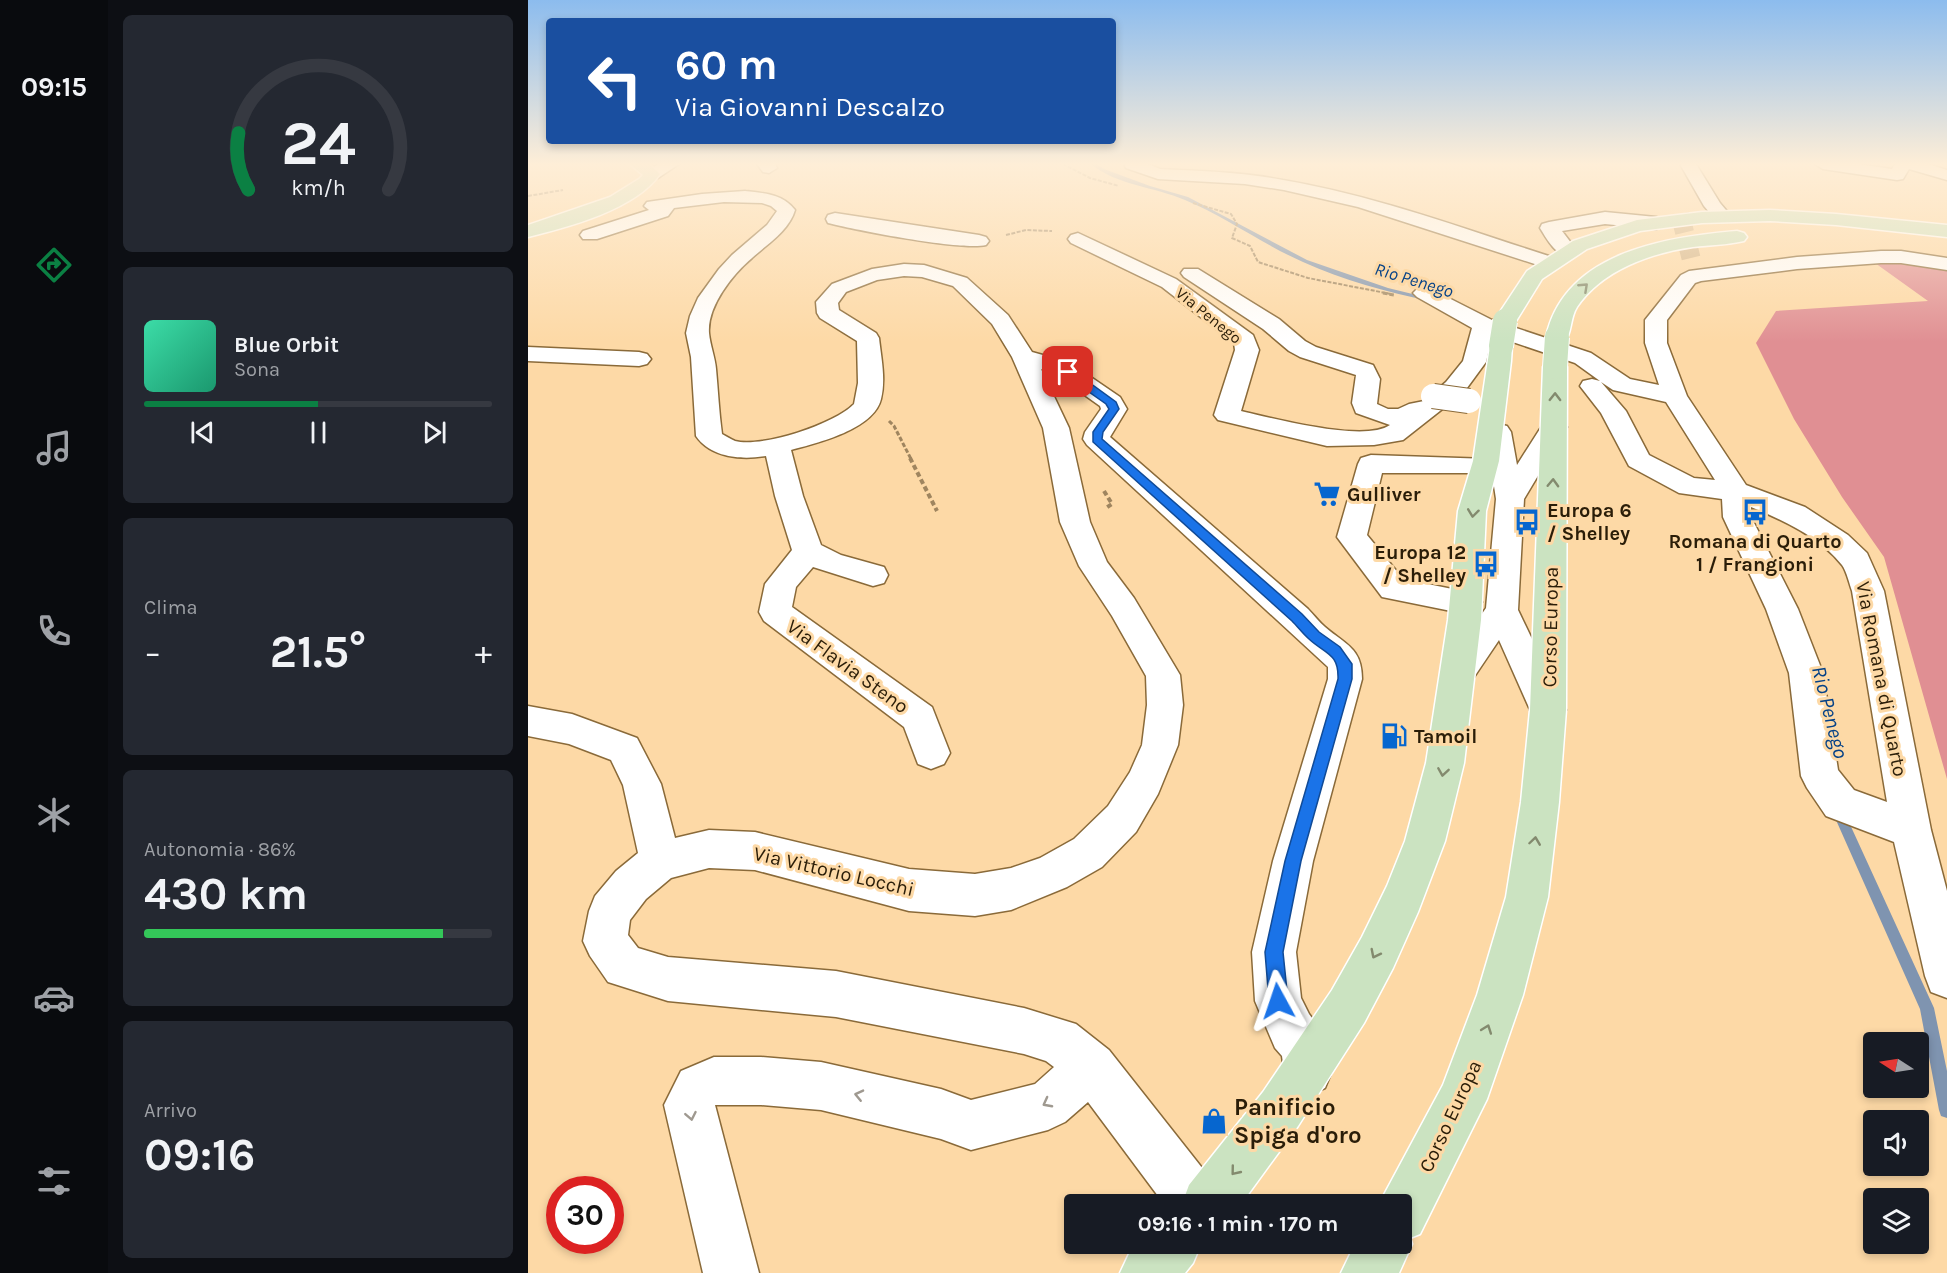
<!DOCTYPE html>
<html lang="it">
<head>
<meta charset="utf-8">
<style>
  body { margin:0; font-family:Karla,sans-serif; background:#242831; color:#f1f3f6; height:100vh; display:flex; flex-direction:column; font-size:22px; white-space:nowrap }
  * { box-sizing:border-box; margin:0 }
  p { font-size:20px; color:#9ea1a6 }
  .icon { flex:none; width:33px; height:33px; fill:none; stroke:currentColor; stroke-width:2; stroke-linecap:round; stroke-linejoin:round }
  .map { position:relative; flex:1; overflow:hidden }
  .drawer { display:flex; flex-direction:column; gap:15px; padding:15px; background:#0d0f14; width:420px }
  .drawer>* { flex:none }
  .guide { position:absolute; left:18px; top:18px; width:570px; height:126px; border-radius:6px; box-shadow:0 3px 9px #0003; background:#1a4fa0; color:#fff; overflow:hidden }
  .needle { width:39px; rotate:282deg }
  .controls { position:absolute; left:1335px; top:1032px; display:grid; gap:12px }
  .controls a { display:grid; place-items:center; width:66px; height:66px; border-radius:6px; background:#171b24; box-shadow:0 3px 9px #0003; font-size:30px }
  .speed { position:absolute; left:18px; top:1176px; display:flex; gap:12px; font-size:30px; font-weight:700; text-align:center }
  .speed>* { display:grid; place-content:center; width:78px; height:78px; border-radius:50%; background:#171b24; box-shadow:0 3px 9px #0003; line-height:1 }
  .speed .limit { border:9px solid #d22; background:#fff; color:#111 }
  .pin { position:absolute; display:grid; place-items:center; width:51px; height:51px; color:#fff; margin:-26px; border-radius:12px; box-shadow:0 3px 9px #0006 }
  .me { position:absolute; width:66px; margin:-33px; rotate:355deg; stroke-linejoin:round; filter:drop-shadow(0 0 4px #0008) }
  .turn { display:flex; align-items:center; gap:21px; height:126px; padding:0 30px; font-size:27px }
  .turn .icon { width:78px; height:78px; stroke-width:2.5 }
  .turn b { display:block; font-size:42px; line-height:51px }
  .big { font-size:45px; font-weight:700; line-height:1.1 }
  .drawer .tile { flex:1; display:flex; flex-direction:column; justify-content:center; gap:9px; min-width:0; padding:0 21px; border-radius:9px; background:#242831 }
  .drawer .dial { align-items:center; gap:0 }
  .dial svg { height:156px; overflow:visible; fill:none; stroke:#363941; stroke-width:7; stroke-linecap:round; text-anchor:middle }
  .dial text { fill:#f1f3f6; stroke:none }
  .song { display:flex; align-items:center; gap:18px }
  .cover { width:72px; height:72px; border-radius:9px; background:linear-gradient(135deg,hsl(160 70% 55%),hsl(160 70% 35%)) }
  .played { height:6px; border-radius:3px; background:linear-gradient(90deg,#0b8043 50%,#363941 50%) }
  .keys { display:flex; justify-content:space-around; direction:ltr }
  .heat { display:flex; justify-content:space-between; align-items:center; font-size:33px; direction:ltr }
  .charge { height:9px; border-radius:4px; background:linear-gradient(90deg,#34c759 86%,#363941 0) }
  .trip { position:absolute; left:536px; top:1194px; width:348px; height:60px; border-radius:6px; background:#171b24; box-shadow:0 3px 9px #0003; font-weight:700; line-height:60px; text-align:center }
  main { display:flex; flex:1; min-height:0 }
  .tab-bar { display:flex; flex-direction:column; width:108px; justify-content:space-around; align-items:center; background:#090b0e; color:#9ea1a6 }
  .tab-bar .icon { width:42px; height:42px }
  .tab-bar .active { color:#0b8043 }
  .tab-bar b { font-size:27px; color:#f1f3f6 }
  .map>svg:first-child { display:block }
  .forest { fill:#e08f93 }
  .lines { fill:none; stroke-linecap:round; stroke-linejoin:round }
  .stream { fill:#7f94b0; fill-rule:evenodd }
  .minor-tunnel { stroke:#d3b386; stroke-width:19; stroke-dasharray:19 9; stroke-linecap:butt }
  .minor-casing { stroke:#8a6a39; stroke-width:3 }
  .major-casing { stroke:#fff; stroke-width:3 }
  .path-far2 { stroke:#9f855f; stroke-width:2; stroke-dasharray:4 1.5; stroke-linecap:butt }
  .path-far1 { stroke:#9f855f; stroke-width:3; stroke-dasharray:4.5 2; stroke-linecap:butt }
  .path { stroke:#9f855f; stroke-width:4; stroke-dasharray:5 3; stroke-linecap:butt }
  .minor { fill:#fff; fill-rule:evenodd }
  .major { fill:#cbe3c1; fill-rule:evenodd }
  .minor-bridge-casing { stroke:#8a6a39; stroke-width:26; stroke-linecap:butt }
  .major-bridge-casing { stroke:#fff; stroke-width:26; stroke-linecap:butt }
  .minor-bridge { stroke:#fff; stroke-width:24 }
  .major-bridge { stroke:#cbe3c1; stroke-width:24 }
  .oneway { stroke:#838a6e }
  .oneway2 { stroke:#9f9990 }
  .route { fill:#1a73e8; stroke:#114b97; stroke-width:1.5 }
  .labels { text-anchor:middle; stroke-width:6; stroke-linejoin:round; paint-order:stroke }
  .far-street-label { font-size:16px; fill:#2a1d08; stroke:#fdd9a6 }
  .far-water-label { font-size:18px; font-style:italic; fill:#064287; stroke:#fdd9a6 }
  .poi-label { font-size:20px; font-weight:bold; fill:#2a1d08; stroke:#fdd9a6; text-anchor:start }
  .street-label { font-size:20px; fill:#2a1d08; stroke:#fdd9a6 }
  .water-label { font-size:21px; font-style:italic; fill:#064287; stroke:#fdd9a6 }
  .near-poi-label { font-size:24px; font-weight:bold; fill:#2a1d08; stroke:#fdd9a6; text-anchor:start }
</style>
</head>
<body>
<main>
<nav class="tab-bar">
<b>09:15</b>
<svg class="icon active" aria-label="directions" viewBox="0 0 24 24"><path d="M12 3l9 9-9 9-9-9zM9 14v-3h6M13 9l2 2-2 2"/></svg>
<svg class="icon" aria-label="music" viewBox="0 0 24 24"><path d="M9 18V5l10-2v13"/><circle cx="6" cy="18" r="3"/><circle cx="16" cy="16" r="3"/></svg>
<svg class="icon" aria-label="phone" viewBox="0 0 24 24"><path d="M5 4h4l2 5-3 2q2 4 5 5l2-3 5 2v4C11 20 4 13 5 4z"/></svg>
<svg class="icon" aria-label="climate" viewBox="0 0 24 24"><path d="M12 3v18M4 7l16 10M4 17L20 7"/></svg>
<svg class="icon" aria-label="car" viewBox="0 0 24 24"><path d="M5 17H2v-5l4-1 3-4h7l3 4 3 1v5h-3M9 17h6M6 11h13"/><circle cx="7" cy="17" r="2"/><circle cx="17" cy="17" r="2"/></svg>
<svg class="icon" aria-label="filters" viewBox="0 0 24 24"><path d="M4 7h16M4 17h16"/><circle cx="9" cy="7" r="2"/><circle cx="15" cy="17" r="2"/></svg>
</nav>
<section class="drawer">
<div class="tile dial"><svg viewBox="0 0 100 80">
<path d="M14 69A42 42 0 1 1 86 69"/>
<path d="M14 69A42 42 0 0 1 9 40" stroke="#0b8043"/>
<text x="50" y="56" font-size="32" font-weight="700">24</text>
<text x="50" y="72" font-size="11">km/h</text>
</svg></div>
<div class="tile">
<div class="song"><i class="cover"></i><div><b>Blue Orbit</b><p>Sona</p></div></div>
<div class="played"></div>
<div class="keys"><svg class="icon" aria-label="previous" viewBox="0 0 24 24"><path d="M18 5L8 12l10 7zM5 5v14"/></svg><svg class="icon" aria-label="pause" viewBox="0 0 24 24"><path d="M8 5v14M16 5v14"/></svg><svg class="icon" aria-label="next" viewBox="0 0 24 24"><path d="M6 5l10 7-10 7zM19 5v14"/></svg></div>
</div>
<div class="tile"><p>Clima</p>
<div class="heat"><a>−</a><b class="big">21.5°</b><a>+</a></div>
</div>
<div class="tile"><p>Autonomia · 86%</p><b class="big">430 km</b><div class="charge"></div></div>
<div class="tile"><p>Arrivo</p><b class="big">09:16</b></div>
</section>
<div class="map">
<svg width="1419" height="1273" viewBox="0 0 1419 1273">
  <rect width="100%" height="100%" fill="#fdd9a6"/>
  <path class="forest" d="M1362,261L1419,268V779L1356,557L1314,497L1266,419L1228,343L1248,311L1400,301L1347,263Z"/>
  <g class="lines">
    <path class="stream" d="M563,164H569L576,169L622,186L660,197L779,260L860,288L905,299L902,301C859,292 815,280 775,262C734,244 698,217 657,200C627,187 588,185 563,164Z
      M1310,805L1314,807L1406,1008L1419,1071V1118L1413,1116L1411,1110L1392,1009L1304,811L1306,807Z"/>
    <path class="minor-tunnel" d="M1152,214L1163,258"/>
    <g class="minor-casing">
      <path id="minor" d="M130,164H151L130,178H118L116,174Z
        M229,164H247L249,168L241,173L235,172Z
        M596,164H620L632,169C673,171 714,172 755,180C849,196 939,230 1030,259L1033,263L1030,267H1016L830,207L756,190L717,184L630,179L598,168Z
        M1152,164H1168L1192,203L1203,216L1200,220H1188L1176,206Z
        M1287,164H1330L1364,169L1367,164H1400L1419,170V180L1381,169L1375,179L1369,180L1295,169Z
        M217,191C236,193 255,194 267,210C261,231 239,244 224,258C205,274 179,306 181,333C182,345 187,357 188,369C190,390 191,413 194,434C198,436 202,439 207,441C234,448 307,424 326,404L330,383L329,341L292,318L289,313L288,302L304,284L344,269L376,264L396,265L439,278L480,315L504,352L529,359L551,369L592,397L599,409L582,437L780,609C786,615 791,622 797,627C818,645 834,648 834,679L785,861L768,952L773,998L781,1014L793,1030L800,1047L804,1071L797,1088L780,1095L763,1088L756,1071L754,1056L747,1048L727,1001L724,952L745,861L800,679V667L559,445L555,439L557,432L573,409L572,406L534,379L513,369L541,428L562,522L579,562L606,598L652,675L655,705L650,745L630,794L608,832L574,867L539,887L483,910L447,916L381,911L227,870L181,868L143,878L118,899L102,920L100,935L110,948L140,957L308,971L496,1008L548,1024L581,1050L682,1178L692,1204H636L560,1102L537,1122L520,1130L443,1150L413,1139L293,1110L233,1105H187L231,1273H175L136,1105L153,1071L186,1057H233L293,1062L413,1089L443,1100L507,1084L526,1067L518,1061L496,1054L308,1017L140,1001L80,982L62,956L55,941L61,911L67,896L88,871L110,853L95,785L83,760L41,744L0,736V706L44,714L109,738L133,784L147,838L181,830L227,832L381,869L447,874L483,868L512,858L546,839L580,806L602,772L614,745L619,705L618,676L584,616L551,566L532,522L515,428L484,357L464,324L425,286L394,277L376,276L349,280L318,292L310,303L311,310L348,333L351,338C353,357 358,379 353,399C346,429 290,443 263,450L275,496L293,545L313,555L356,567L360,575L356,583L345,586L285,567L268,587L264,607L404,707L422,753L416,764L403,769L390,764L376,727L236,621L231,612L237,584L264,550L247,496L238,456C214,460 183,458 168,436L163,357L158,333L162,316L170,298L191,269L204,255L239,225L249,211L243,206L234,203L196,202L146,208L140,216L69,239H55L52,235L55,231L121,210L116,206L119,202L174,194Z
        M1077,212L1128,217L1135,219L1137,223L1135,227L1128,229L1077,224L1034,231L1050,252L1047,256C1030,260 1020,241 1012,228L1014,224L1021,222Z
        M307,213L451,235L458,237L461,241L458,245C434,251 328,230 300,223L298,219L300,215Z
        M550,233L648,279L725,335L731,350L713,411C744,418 836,443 862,425L828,413L824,403L828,375L772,357L761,351L735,329L656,277L653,273L656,269H670L751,319L777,341L788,347L845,365L852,379L849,404L860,409H870L881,404L896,401L918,382L935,361L944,328L889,297L885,293L889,289L896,287L903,289L964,320L1063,353L1102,379L1131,385L1117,343V320L1153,275L1161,271L1269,257L1353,251H1373L1419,258V270L1373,263H1353L1269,269L1173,281L1167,283L1139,320V343L1159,396L1218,485L1277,507L1320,535L1339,553L1356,591L1403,830L1419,891V998L1403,992L1397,976L1366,842L1298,816L1279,788L1273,776L1261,673L1238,609L1195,517L1194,499L1151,493L1101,466L1073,413L1052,386L1055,381L1064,379L1072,381L1047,363L964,335L958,362L936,392L875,440L846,445L799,446L690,420L686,415L707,350L706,343L634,287L543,243L540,239L543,235ZM1073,382L1085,390L1138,402L1187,480L1166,478L1121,455L1098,411ZM1223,507C1255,520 1292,537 1314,565C1319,572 1321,583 1324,591L1359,802L1326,790L1310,770L1295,673L1270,609L1223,517Z
        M0,347L111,352L119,354L123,359L119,364L111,366L0,361Z
        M1026,419L1035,421L1039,427L996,499L990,610L1038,710L1033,721L1020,725L1007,721L971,640L942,683L930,687L918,683L913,673L958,608L968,499L964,473H854L839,535L875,579L949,594L954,602L949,610L938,614L854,597L809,537L830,464L833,458L843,455L961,459L957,432L961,426L970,424L979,426L983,432L989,465L1017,421Z"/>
    </g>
    <g class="major-casing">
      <path id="major" d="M102,164H121L132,174C108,209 41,227 0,237V225L82,197L111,179L115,175Z
        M1242,210L1308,214L1419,225V237L1308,225L1242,221L1174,223L1112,231L1059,249L1014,279L985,326L977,328L969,326L966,321L999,271L1045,241L1109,220L1174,212Z
        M1209,231L1216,233L1219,237L1216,241C1199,245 1182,245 1165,247C1123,253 1074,270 1049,307C1042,318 1044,332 1037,342L1029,344L1021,342L1018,337C1036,253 1136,237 1209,231Z
        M973,339L981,341L984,346L983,361L971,461L958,511L953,620L936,763L917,841L890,912L865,968L836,1023L770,1126L713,1204H654L661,1185L735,1092L804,990L834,937L859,886L877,841L898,763L920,620L930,511L945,461L962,346L965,341Z
        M1027,360L1035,362L1039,367L1038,710L1031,802L1020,897L995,995L959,1099L892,1234L882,1238L884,1244L871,1273H813L827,1244H873V1204H851L915,1085L949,995L978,897L993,802L1002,710L1015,367L1019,362Z
        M610,1244H673L665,1263L657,1273H592L601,1254Z"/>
    </g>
    <path class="path-far2" d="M535,164L562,178L591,186
      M0,196L35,190
      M665,203L703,214L709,224L704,238L722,246L730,262L780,278L863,294
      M478,235L498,230L524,231"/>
    <path class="path-far1" d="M855,293L866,295
      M361,421L366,426L383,459"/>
    <path class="path" d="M382,458L409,511
      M576,491L584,504L578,508"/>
    <use href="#minor" class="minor"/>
    <use href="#major" class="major"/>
    <g class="minor-bridge-casing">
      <path id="minor-bridge" d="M905,396L941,401"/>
    </g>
    <g class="major-bridge-casing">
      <path id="major-bridge" d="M973,346L977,321
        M1027,367L1029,337"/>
    </g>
    <use href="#minor-bridge" class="minor-bridge"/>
    <use href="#major-bridge" class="major-bridge"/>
  </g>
  <defs><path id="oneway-chevron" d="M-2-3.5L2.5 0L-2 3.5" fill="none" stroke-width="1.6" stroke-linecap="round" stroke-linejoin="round" transform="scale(1.5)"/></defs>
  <g class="oneway">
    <use href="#oneway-chevron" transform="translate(1056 287) rotate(-43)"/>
    <use href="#oneway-chevron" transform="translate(1027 397) rotate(-89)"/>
    <use href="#oneway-chevron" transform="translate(1025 483) rotate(-88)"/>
    <use href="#oneway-chevron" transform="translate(945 513) rotate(97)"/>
    <use href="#oneway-chevron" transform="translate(915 772) rotate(99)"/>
    <use href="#oneway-chevron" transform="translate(1007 841) rotate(-82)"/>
    <use href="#oneway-chevron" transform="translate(847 954) rotate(117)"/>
    <use href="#oneway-chevron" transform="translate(959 1029) rotate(-70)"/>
    <use href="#oneway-chevron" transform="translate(707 1171) rotate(129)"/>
  </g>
  <g class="oneway2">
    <use href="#oneway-chevron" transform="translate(331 1095) rotate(-167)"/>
    <use href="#oneway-chevron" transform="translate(519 1103) rotate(152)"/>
    <use href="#oneway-chevron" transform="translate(163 1116) rotate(79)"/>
  </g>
  <linearGradient id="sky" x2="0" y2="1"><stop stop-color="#8cbcee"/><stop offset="0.48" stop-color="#feeed7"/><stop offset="1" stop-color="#feeed7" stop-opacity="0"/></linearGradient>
  <rect width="1419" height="342" fill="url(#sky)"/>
  <path class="route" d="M537,370H544L588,402L591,409L575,432L574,439L774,614L791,632L812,647L824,664V679L773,861L755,952L760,1001L757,1008L750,1011L744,1008L741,1001L737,952L757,861L810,679C811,653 797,654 781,639C775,634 770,627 764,621L565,442V432L581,409L578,404L537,375Z"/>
  <defs>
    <g id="supermarket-bare" transform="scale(2.07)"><path d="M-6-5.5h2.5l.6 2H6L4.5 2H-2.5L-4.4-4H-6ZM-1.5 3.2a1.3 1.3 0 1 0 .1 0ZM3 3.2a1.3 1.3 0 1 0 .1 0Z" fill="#0666cf" stroke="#fdd9a6" stroke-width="2.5" paint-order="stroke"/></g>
    <g id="bus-bare" transform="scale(2.07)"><path d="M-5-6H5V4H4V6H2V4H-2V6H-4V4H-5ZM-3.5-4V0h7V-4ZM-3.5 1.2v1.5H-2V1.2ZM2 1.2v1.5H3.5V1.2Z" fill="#0666cf" stroke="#fdd9a6" stroke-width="2.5" paint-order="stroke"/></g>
    <g id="fuel-bare" transform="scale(2.07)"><path d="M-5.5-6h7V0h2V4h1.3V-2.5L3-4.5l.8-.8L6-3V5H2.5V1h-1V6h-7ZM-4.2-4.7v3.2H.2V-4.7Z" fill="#0666cf" stroke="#fdd9a6" stroke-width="2.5" paint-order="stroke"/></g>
    <g id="shop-bare" transform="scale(2.07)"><path d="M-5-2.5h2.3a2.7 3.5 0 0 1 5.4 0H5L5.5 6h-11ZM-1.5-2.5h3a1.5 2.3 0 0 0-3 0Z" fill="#0666cf" stroke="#fdd9a6" stroke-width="2.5" paint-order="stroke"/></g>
  </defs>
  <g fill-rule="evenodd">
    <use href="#supermarket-bare" x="799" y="494"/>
    <use href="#bus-bare" x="1227" y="512"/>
    <use href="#bus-bare" x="999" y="522"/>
    <use href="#bus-bare" x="958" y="564"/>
    <use href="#fuel-bare" x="866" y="736"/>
    <use href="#shop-bare" x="686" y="1121"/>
  </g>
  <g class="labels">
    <g class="far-street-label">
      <text transform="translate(681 315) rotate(39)" y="6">Via Penego</text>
    </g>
    <g class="far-water-label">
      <text transform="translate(886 280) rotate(17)" y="6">Rio Penego</text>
    </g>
    <g class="poi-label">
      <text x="819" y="501">Gulliver</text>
      <text x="1019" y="517">Europa 6<tspan x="1019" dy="23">/ Shelley</tspan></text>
      <text x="1227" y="548" text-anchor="middle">Romana di Quarto<tspan x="1227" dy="23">1 / Frangioni</tspan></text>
      <text x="938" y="559" text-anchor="end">Europa 12<tspan x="938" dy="23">/ Shelley</tspan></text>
      <text x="886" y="743">Tamoil</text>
    </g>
    <g class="street-label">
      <text transform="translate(1022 627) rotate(-89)" y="7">Corso Europa</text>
      <text transform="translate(320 666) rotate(36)" y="7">Via Flavia Steno</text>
      <text transform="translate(1354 679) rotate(79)" y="7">Via Romana di Quarto</text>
      <text transform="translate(306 871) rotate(13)" y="7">Via Vittorio Locchi</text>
      <text transform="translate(922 1116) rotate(-65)" y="7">Corso Europa</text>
    </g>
    <g class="water-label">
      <text transform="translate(1302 712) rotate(76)" y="7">Rio Penego</text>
    </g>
    <g class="near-poi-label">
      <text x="706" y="1115">Panificio<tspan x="706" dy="28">Spiga d'oro</tspan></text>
    </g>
  </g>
</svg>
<div class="controls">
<a><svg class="needle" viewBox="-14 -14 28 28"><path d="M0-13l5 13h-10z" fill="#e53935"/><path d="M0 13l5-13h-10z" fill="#9ea1a6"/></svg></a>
<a><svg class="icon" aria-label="sound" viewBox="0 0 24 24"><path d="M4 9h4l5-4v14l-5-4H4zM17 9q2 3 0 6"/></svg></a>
<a><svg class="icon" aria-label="layers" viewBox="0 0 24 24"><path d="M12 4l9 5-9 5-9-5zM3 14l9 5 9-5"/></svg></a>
</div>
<div class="speed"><div class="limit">30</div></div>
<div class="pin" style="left:540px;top:372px;background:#d93025"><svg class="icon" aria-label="arrive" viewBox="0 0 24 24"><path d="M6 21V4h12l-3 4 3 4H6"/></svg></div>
<svg class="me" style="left:750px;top:1001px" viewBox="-20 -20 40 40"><path d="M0-17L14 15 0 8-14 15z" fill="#1a73e8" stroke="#fff" stroke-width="4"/></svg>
<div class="trip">09:16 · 1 min · 170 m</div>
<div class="guide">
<div class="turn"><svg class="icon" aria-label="left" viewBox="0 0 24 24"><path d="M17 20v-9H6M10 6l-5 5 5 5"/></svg><div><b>60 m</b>Via Giovanni Descalzo</div></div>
</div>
</div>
</main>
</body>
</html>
